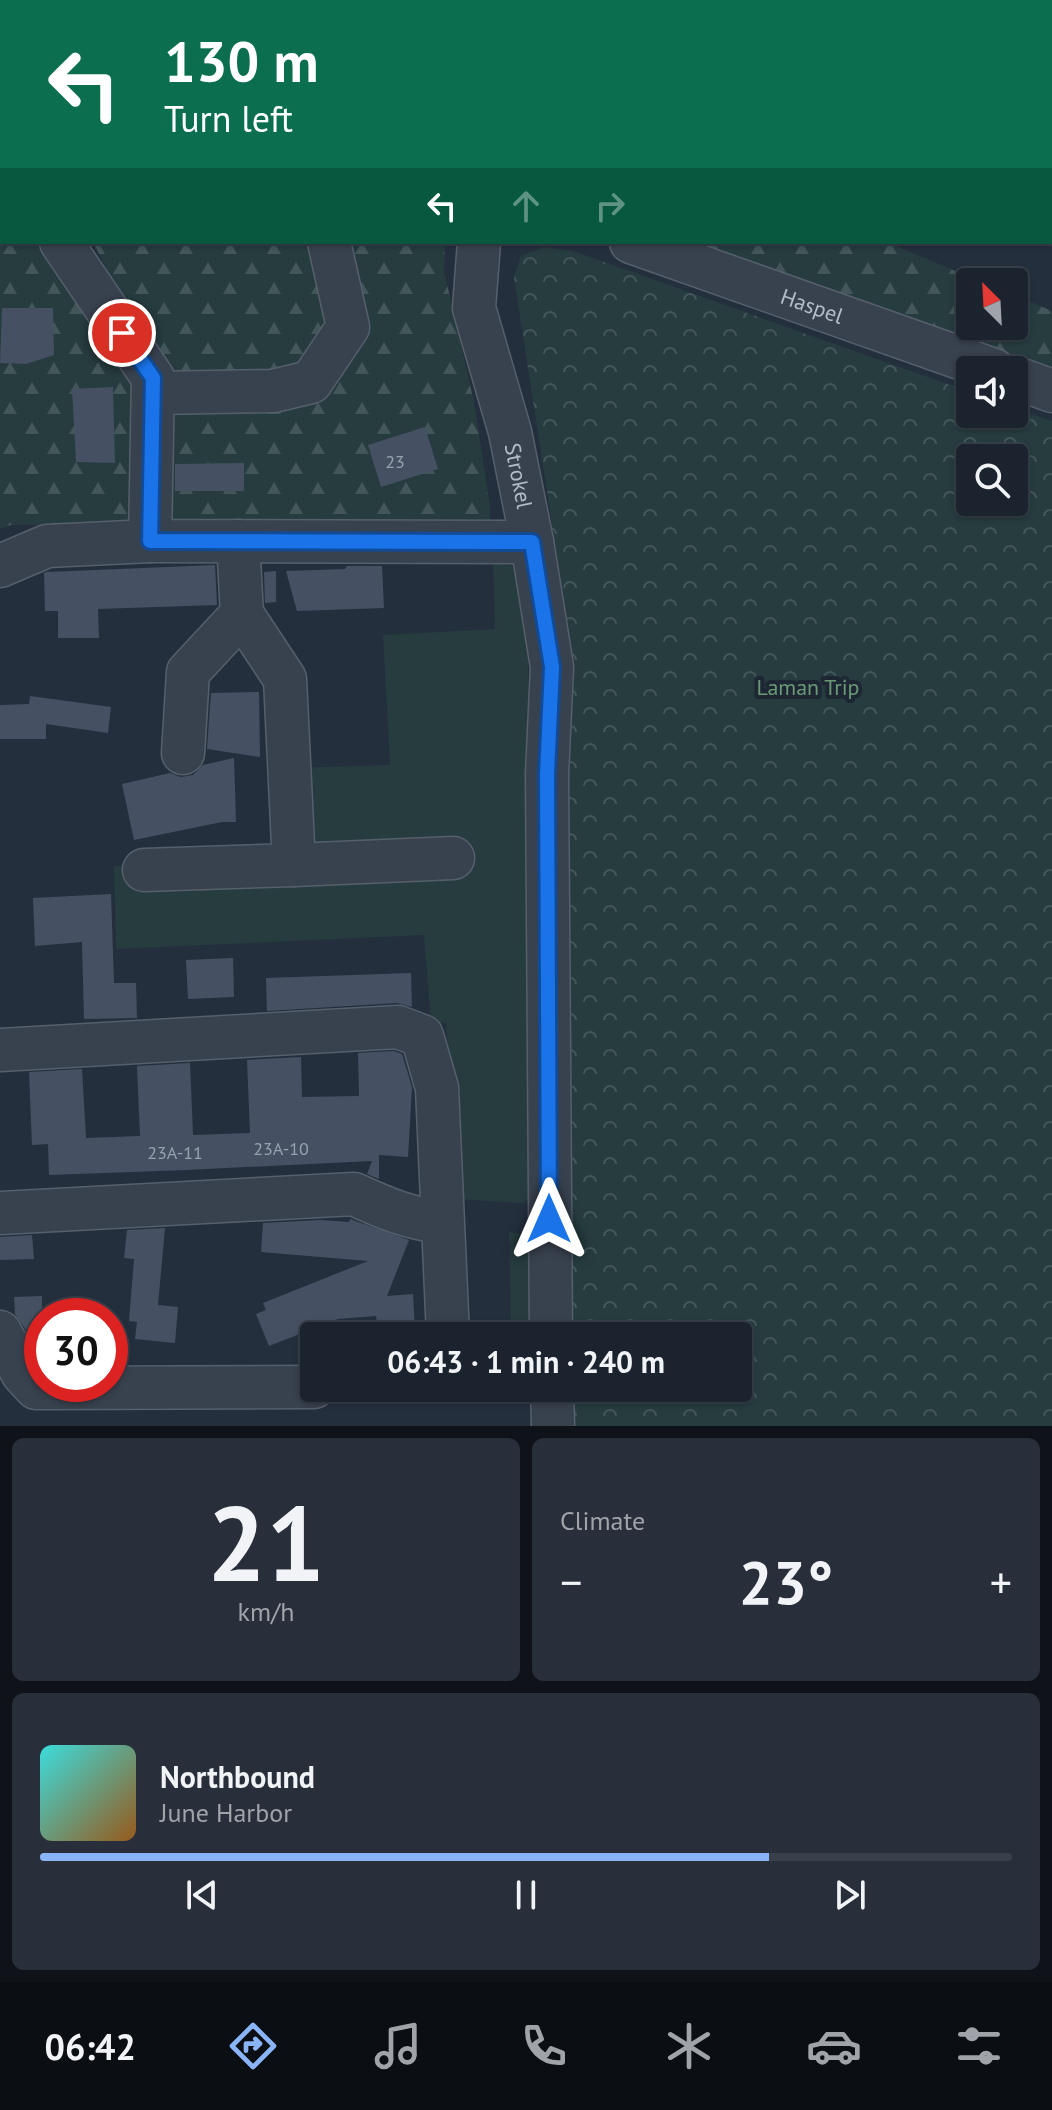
<!DOCTYPE html>
<html lang="en">
<head>
<meta charset="utf-8">
<style>
  body { margin:0; font-family:"PT Sans",sans-serif; background:#282f3a; color:#f1f3f6; height:100vh; display:flex; flex-direction:column; font-size:30px; white-space:nowrap }
  * { box-sizing:border-box; margin:0 }
  p { font-size:26px; color:#a0a4aa }
  .icon { flex:none; width:44px; height:44px; fill:none; stroke:currentColor; stroke-width:2; stroke-linecap:round; stroke-linejoin:round }
  .map { position:relative; height:1426px; overflow:hidden }
  .sheet { display:flex; flex-direction:column; gap:12px; padding:12px; background:#0f1319; flex:1 }
  .sheet>* { flex:none }
  .hud { position:absolute; left:0px; top:0px; width:1052px; height:244px; box-shadow:0 2px 6px #0004,0 0 0 2px #39404a; background:#0b6e4f; color:#fff; overflow:hidden }
  .needle { width:52px; rotate:336deg }
  .fabs { position:absolute; left:956px; top:268px; display:grid; gap:16px }
  .fabs a { display:grid; place-items:center; width:72px; height:72px; border-radius:8px; background:#1b232e; box-shadow:0 2px 6px #0004,0 0 0 2px #39404a; font-size:40px }
  .speed { position:absolute; left:24px; top:1298px; display:flex; gap:16px; font-size:40px; font-weight:700; text-align:center }
  .speed>* { display:grid; place-content:center; width:104px; height:104px; border-radius:50%; background:#1b232e; box-shadow:0 2px 6px #0004,0 0 0 2px #39404a; line-height:1 }
  .speed .limit { border:12px solid #d22; background:#fff; color:#111 }
  .pin { position:absolute; display:grid; place-items:center; width:68px; height:68px; color:#fff; margin:-34px; border:4px solid #fff; border-radius:50%; box-shadow:0 2px 8px #0007 }
  .me { position:absolute; width:88px; margin:-44px; rotate:0deg; stroke-linejoin:round; filter:drop-shadow(0 0 6px #0008) }
  .turn { display:flex; align-items:center; gap:28px; height:168px; padding:0 32px; font-size:36px }
  .turn .icon { width:104px; height:104px; stroke-width:2.5 }
  .turn b { display:block; font-size:56px; line-height:68px }
  .lanes { display:flex; align-items:center; height:76px; padding:0 32px; background:#0003; justify-content:center; gap:40px; direction:ltr }
  .lanes .off { opacity:.35 }
  .big { font-size:60px; font-weight:700; line-height:1.1 }
  .sheet .widget { flex:1; display:flex; flex-direction:column; justify-content:center; gap:12px; min-width:0; padding:0 28px; border-radius:12px; background:#282f3a }
  .sheet .dial { align-items:center; gap:0 }
  .dial b { font-size:104px; line-height:1 }
  .song { display:flex; align-items:center; gap:24px }
  .cover { width:96px; height:96px; border-radius:12px; background:linear-gradient(135deg,hsl(180 70% 55%),hsl(30 70% 35%)) }
  .played { height:8px; border-radius:4px; background:linear-gradient(90deg,#8ab4f8 75%,#39404a 75%) }
  .keys { display:flex; justify-content:space-around; direction:ltr }
  .heat { display:flex; justify-content:space-between; align-items:center; font-size:44px; direction:ltr }
  .sheet .tiles { flex:1; display:grid; gap:12px; grid-template-columns:1fr 1fr }
  .widget:last-child { grid-column:span 2 }
  .trip { position:absolute; left:300px; top:1322px; width:452px; height:80px; border-radius:8px; background:#1b232e; box-shadow:0 2px 6px #0004,0 0 0 2px #39404a; font-weight:700; line-height:80px; text-align:center }
  .menu { display:flex; height:128px; justify-content:space-around; align-items:center; background:#0b0e12; color:#a0a4aa }
  .menu .icon { width:56px; height:56px }
  .menu .selected { color:#8ab4f8 }
  .menu b { font-size:36px; color:#f1f3f6 }
  .map>svg:first-child { display:block }
  .grass { fill:#263c3f }
  .forest { fill:url(#forest-firs) }
  .park { fill:url(#park-crowns); fill-rule:evenodd }
  .building { fill:#455162 }
  .lines { fill:none; stroke-linecap:round; stroke-linejoin:round }
  .minor-casing { stroke:#565f6c; stroke-width:45 }
  .minor { stroke:#38414e; stroke-width:42 }
  .route-casing { stroke:#114b97; stroke-width:20 }
  .route { stroke:#1a73e8; stroke-width:14 }
  .labels { text-anchor:middle; stroke-width:8; stroke-linejoin:round; paint-order:stroke }
  .number-label { font-size:18px; fill:#98a1af }
  .street-label { font-size:22px; fill:#b4bcc9; stroke:#1d2633 }
  .park-label { font-size:22px; fill:#6b9a76; stroke:#1d2633 }
</style>
</head>
<body>
<div class="map">
<svg width="1052" height="1426" viewBox="0 0 1052 1426">
  <defs>
    <pattern id="forest-firs" width="22" height="20" patternUnits="userSpaceOnUse" patternTransform="scale(2)"><rect width="22" height="20" fill="#263c3f"/><path d="M5 1l3.5 6h-7zM16 11l3.5 6h-7z" fill="#435659"/></pattern>
    <pattern id="park-crowns" width="20" height="18" patternUnits="userSpaceOnUse" patternTransform="scale(2)"><rect width="20" height="18" fill="#263c3f"/><path d="M2 6a3 3 0 1 1 6 0M12 15a3 3 0 1 1 6 0" fill="none" stroke="#435659"/></pattern>
  </defs>
  <rect width="100%" height="100%" fill="#242f3e"/>
  <path class="grass" d="M493,561L524,569L528,649L537,1195L522,1203L457,1199L446,1023L431,1022L424,935L116,949L114,866L265,863L293,768L390,765L383,635L495,629Z
    M509,1232L536,1237L539,1336H511Z"/>
  <path class="forest" d="M0,0H313L300,2H2V49H0Z
    M2,74V242H65L141,385L139,524L11,525L0,529V75Z
    M93,242H445L444,271L474,402L490,506V521L163,524L161,378Z
    M696,242H886L982,282H970V326H1014V295L1052,311V371Z"/>
  <path class="park" d="M543,247L573,251L970,392V414H1014V408L1052,421V1426H570V1388H738V1336H569L565,661L551,517L514,277L521,256ZM970,458H1014V502H970Z"/>
  <path class="building" d="M2,308H53L54,355L26,364L0,363Z
    M113,387L115,463L76,462L72,389Z
    M425,427L438,469L381,487L368,445Z
    M244,463V491H175V464Z
    M215,565L217,605L98,609L99,638H58V611H45L44,573L47,572Z
    M347,566H382L384,608L297,611L286,571L345,569Z
    M276,571V602L265,603L264,572Z
    M259,692L260,757L207,749L211,693Z
    M30,696L111,707L108,733L46,724V739H0V705L29,704Z
    M234,758L236,822H222L134,840L122,784L170,773L181,777L193,775L203,765Z
    M111,894L114,983H136L137,1018L84,1019L82,942L35,946L33,898Z
    M233,958L234,997L188,999L186,960Z
    M411,973L412,1007L397,1003L267,1011L266,978Z
    M394,1051L402,1054L412,1087L408,1157L379,1155V1179L367,1174L372,1161L186,1170L49,1175L48,1144L32,1145L29,1072L82,1069L86,1138L140,1136L137,1066L190,1063L193,1135L250,1133L247,1060L301,1057L302,1097L359,1096L358,1053Z
    M350,1219L409,1240L387,1296L413,1294L415,1331L378,1334L376,1316L338,1319L269,1346L256,1314L266,1310L263,1303L368,1261L261,1252L263,1223L321,1220L349,1222Z
    M165,1228L158,1305L178,1307L175,1343L135,1339L137,1322L129,1321L134,1259L124,1258L127,1230Z
    M32,1235L34,1259L0,1260V1237Z
    M42,1296V1329L26,1330L15,1314L14,1297Z"/>
  <g class="lines">
    <g class="minor-casing">
      <g id="minor">
        <path d="M370,0V2"/>
        <path d="M523,1L527,2"/>
        <path d="M0,64H2"/>
        <path d="M1050,182L1052,183"/>
        <path d="M61,242L153,378L150,541L532,542"/>
        <path id="s1" d="M479,242L474,308L510,432L532,542L552,667L547,774L551,1336"/>
        <path id="s2" d="M631,242L994,370"/>
        <path d="M1014,377L1052,391"/>
        <path d="M153,393L273,391L311,382L348,327L329,242"/>
        <path d="M0,566L47,546L150,541"/>
        <path d="M183,753L188,672L242,614"/>
        <path d="M294,865L453,858"/>
        <path d="M144,870L294,865L285,679L242,614L238,541"/>
        <path d="M0,1050L398,1027L422,1036L437,1088L448,1336"/>
        <path d="M0,1213L354,1194C382,1207 410,1219 442,1222"/>
        <path d="M0,1332L23,1374L36,1388L314,1387"/>
        <path d="M552,1388L553,1426"/>
      </g>
    </g>
    <use href="#minor" class="minor"/>
  </g>
  <g class="lines">
    <g class="route-casing">
      <path id="route" d="M122,333L153,378L150,541L532,542L552,667L547,774L549,1219"/>
    </g>
    <use href="#route" class="route"/>
  </g>
  <g class="labels">
    <g class="number-label">
      <text x="395" y="468">23</text>
      <text x="281" y="1155">23A-10</text>
      <text x="175" y="1159">23A-11</text>
    </g>
    <g class="street-label">
      <text dy="8" stroke="none"><textPath href="#s2" startOffset="192">Haspel</textPath></text>
      <text dy="8" stroke="none"><textPath href="#s1" startOffset="240">Strokel</textPath></text>
    </g>
    <g class="park-label">
      <text x="808" y="695">Laman Trip</text>
    </g>
  </g>
</svg>
<div class="fabs">
<a><svg class="needle" viewBox="-14 -14 28 28"><path d="M0-13l5 13h-10z" fill="#e53935"/><path d="M0 13l5-13h-10z" fill="#a0a4aa"/></svg></a>
<a><svg class="icon" aria-label="sound" viewBox="0 0 24 24"><path d="M4 9h4l5-4v14l-5-4H4zM17 9q2 3 0 6"/></svg></a>
<a><svg class="icon" aria-label="search" viewBox="0 0 24 24"><circle cx="10" cy="10" r="6"/><path d="M15 15l6 6"/></svg></a>
</div>
<div class="speed"><div class="limit">30</div></div>
<div class="pin" style="left:122px;top:333px;background:#d93025"><svg class="icon" aria-label="arrive" viewBox="0 0 24 24"><path d="M6 21V4h12l-3 4 3 4H6"/></svg></div>
<svg class="me" style="left:549px;top:1219px" viewBox="-20 -20 40 40"><path d="M0-17L14 15 0 8-14 15z" fill="#1a73e8" stroke="#fff" stroke-width="4"/></svg>
<div class="trip">06:43 · 1 min · 240 m</div>
<div class="hud">
<div class="turn"><svg class="icon" aria-label="left" viewBox="0 0 24 24"><path d="M17 20v-9H6M10 6l-5 5 5 5"/></svg><div><b>130 m</b>Turn left</div></div>
<div class="lanes"><svg class="icon" aria-label="left" viewBox="0 0 24 24"><path d="M17 20v-9H6M10 6l-5 5 5 5"/></svg><svg class="icon off" aria-label="ahead" viewBox="0 0 24 24"><path d="M12 20V5M6 11l6-6 6 6"/></svg><svg class="icon off" aria-label="right" viewBox="0 0 24 24"><path d="M7 20v-9h11M14 6l5 5-5 5"/></svg></div>
</div>
</div>
<section class="sheet">
<div class="tiles">
<div class="widget dial"><b>21</b><p>km/h</p></div>
<div class="widget"><p>Climate</p>
<div class="heat"><a>−</a><b class="big">23°</b><a>+</a></div>
</div>
<div class="widget">
<div class="song"><i class="cover"></i><div><b>Northbound</b><p>June Harbor</p></div></div>
<div class="played"></div>
<div class="keys"><svg class="icon" aria-label="previous" viewBox="0 0 24 24"><path d="M18 5L8 12l10 7zM5 5v14"/></svg><svg class="icon" aria-label="pause" viewBox="0 0 24 24"><path d="M8 5v14M16 5v14"/></svg><svg class="icon" aria-label="next" viewBox="0 0 24 24"><path d="M6 5l10 7-10 7zM19 5v14"/></svg></div>
</div>
</div>
</section>
<nav class="menu">
<b>06:42</b>
<svg class="icon selected" aria-label="directions" viewBox="0 0 24 24"><path d="M12 3l9 9-9 9-9-9zM9 14v-3h6M13 9l2 2-2 2"/></svg>
<svg class="icon" aria-label="music" viewBox="0 0 24 24"><path d="M9 18V5l10-2v13"/><circle cx="6" cy="18" r="3"/><circle cx="16" cy="16" r="3"/></svg>
<svg class="icon" aria-label="phone" viewBox="0 0 24 24"><path d="M5 4h4l2 5-3 2q2 4 5 5l2-3 5 2v4C11 20 4 13 5 4z"/></svg>
<svg class="icon" aria-label="climate" viewBox="0 0 24 24"><path d="M12 3v18M4 7l16 10M4 17L20 7"/></svg>
<svg class="icon" aria-label="car" viewBox="0 0 24 24"><path d="M5 17H2v-5l4-1 3-4h7l3 4 3 1v5h-3M9 17h6M6 11h13"/><circle cx="7" cy="17" r="2"/><circle cx="17" cy="17" r="2"/></svg>
<svg class="icon" aria-label="filters" viewBox="0 0 24 24"><path d="M4 7h16M4 17h16"/><circle cx="9" cy="7" r="2"/><circle cx="15" cy="17" r="2"/></svg>
</nav>
</body>
</html>
